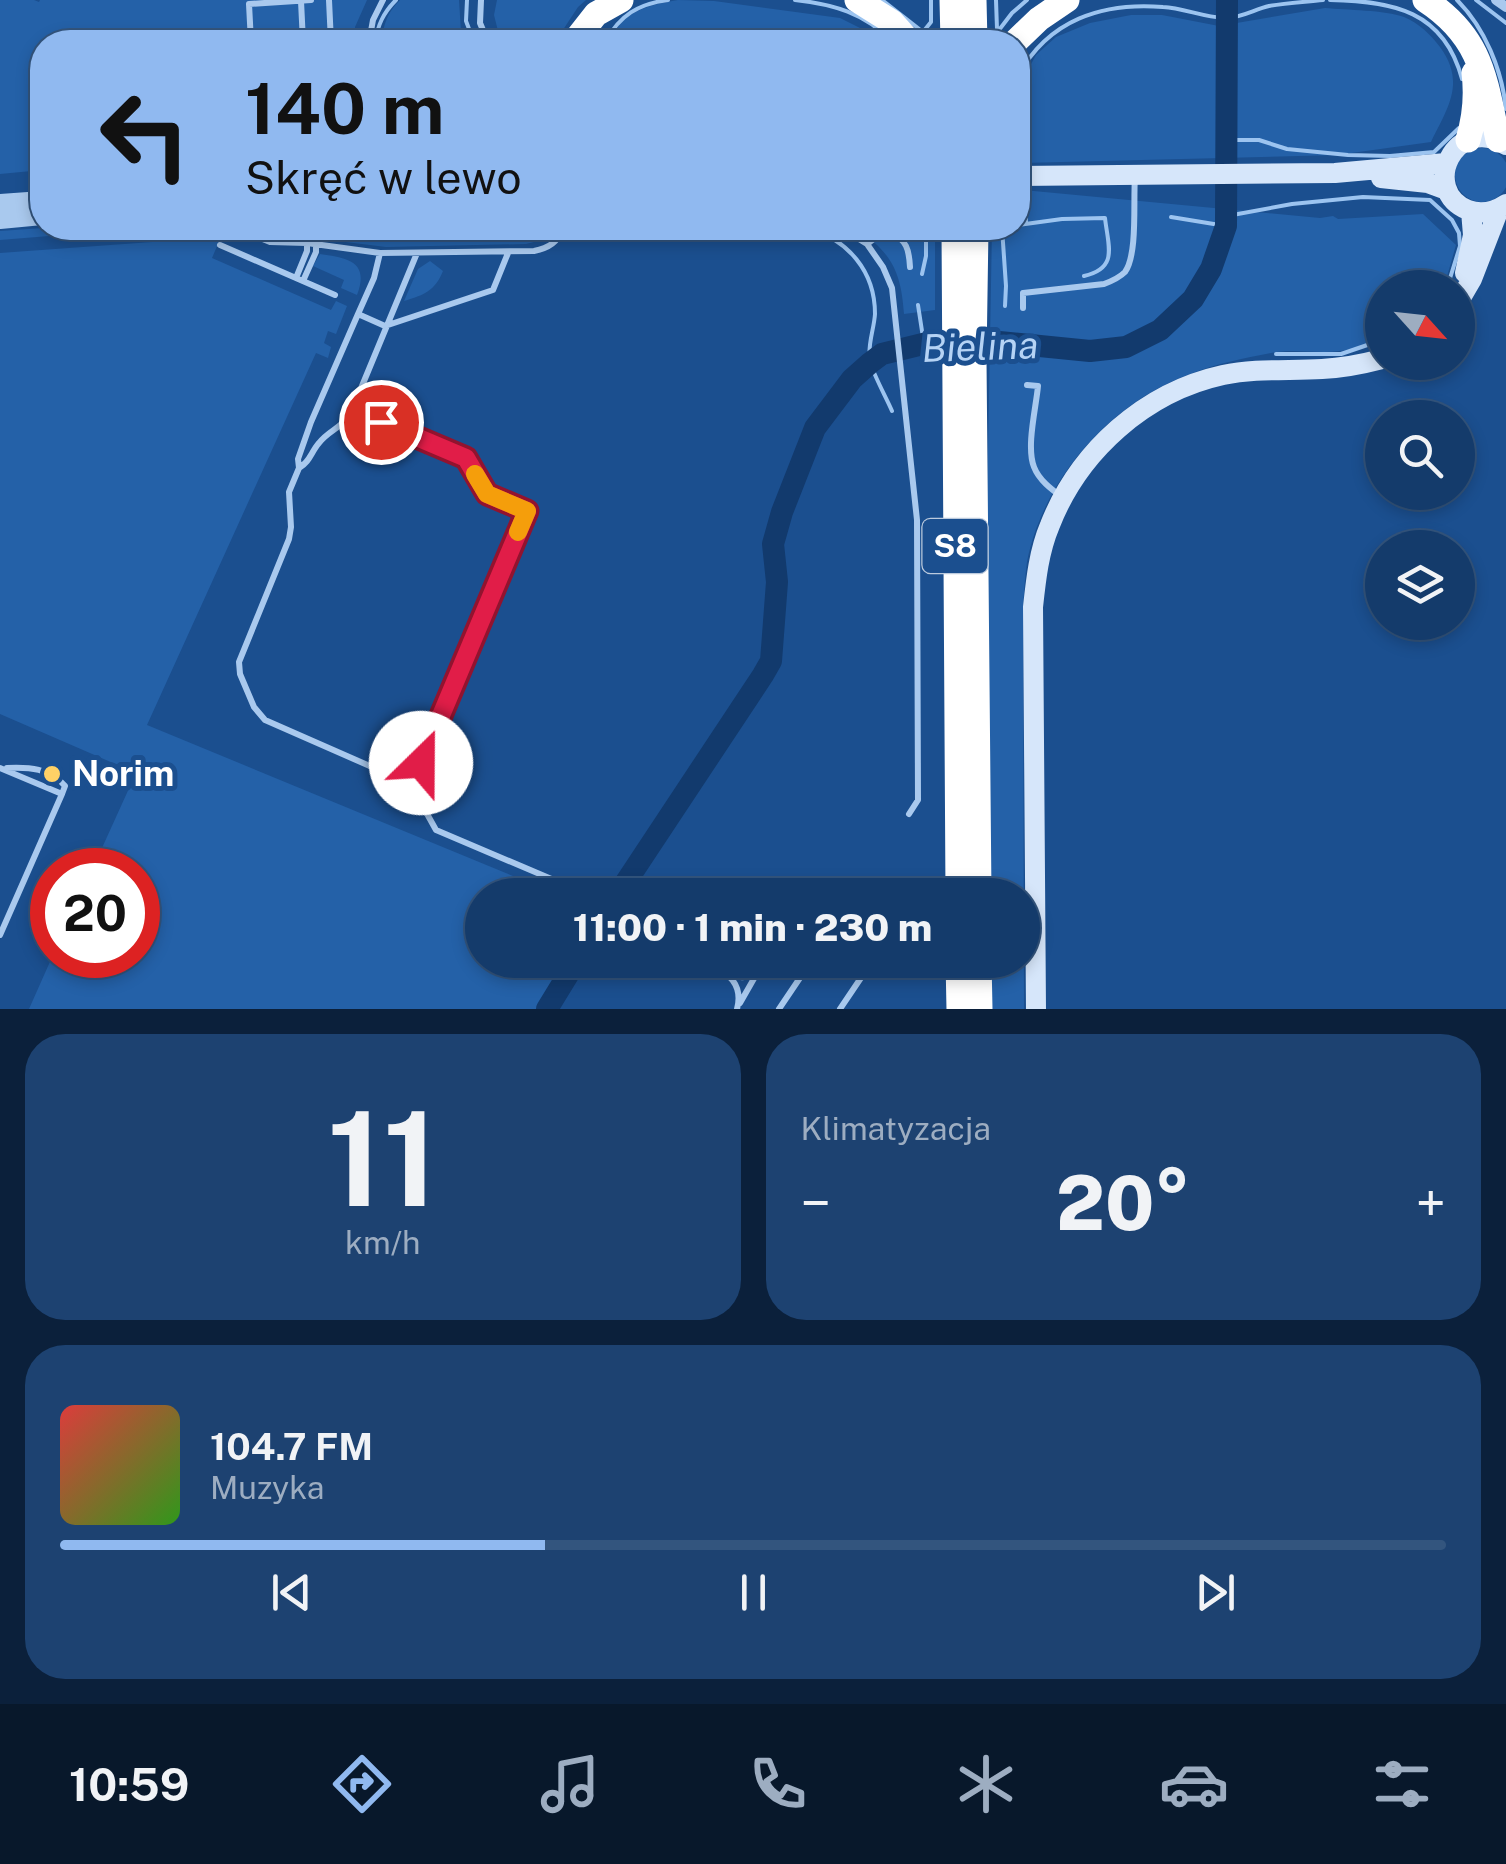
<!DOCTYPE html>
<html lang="pl">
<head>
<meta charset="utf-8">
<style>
  body { margin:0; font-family:"Public Sans",sans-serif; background:#1d4271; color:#f1f3f6; height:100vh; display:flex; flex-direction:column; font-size:38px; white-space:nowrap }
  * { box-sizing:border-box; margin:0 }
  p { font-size:32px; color:#9dadc1 }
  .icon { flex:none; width:55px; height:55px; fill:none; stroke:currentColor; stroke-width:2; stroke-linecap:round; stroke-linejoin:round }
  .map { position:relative; height:1009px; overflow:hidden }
  .panel { display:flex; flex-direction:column; gap:25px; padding:25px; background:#0b203b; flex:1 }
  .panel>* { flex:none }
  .top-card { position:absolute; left:30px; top:30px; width:1000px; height:210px; border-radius:40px; box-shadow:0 5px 15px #0003,0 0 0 2px #33557e; background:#90b9f0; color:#111; overflow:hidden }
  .needle { width:65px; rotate:117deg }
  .controls { position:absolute; left:1365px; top:270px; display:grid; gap:20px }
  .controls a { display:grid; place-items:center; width:110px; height:110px; border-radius:50%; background:#143b6b; box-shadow:0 5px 15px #0003,0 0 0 2px #33557e; font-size:50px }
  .speed { position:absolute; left:30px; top:848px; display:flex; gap:20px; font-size:50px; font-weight:700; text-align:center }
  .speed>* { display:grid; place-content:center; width:130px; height:130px; border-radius:50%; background:#143b6b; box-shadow:0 5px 15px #0003,0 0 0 2px #33557e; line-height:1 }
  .speed .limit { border:15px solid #d22; background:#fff; color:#111 }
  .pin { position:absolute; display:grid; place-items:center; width:85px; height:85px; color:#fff; margin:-42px; border:5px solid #fff; border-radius:50%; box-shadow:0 2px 10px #0007 }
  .me { position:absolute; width:110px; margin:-55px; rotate:23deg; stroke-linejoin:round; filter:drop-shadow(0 0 8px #0008) }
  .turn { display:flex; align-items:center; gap:35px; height:210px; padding:0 50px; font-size:45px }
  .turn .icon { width:130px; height:130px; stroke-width:2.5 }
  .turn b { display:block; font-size:70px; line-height:85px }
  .big { font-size:75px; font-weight:800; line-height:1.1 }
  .panel .widget { flex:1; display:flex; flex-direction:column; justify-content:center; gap:15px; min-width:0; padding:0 35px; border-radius:40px; background:#1d4271 }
  .panel .dial { align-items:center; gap:0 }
  .dial b { font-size:130px; line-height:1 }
  .song { display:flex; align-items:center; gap:30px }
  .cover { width:120px; height:120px; border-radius:15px; background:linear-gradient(135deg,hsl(0 70% 55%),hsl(110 70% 35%)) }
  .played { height:10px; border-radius:5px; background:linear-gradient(90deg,#90b9f0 35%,#33557e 35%) }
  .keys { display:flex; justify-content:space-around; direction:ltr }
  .heat { display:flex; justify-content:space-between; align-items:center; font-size:55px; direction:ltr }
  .panel .tiles { flex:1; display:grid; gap:25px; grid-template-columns:1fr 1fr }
  .widget:last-child { grid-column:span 2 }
  .trip { position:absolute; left:465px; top:878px; width:575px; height:100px; border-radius:50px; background:#143b6b; box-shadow:0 5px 15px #0003,0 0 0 2px #33557e; font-weight:800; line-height:100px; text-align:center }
  .tab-bar { display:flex; height:160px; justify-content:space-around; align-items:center; background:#08182b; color:#9dadc1 }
  .tab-bar .icon { width:70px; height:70px }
  .tab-bar .current { color:#90b9f0 }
  .tab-bar b { font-size:45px; color:#f1f3f6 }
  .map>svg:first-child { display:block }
  .green { fill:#2461a8 }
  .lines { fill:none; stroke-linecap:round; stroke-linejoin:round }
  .stream { stroke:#9cc4f0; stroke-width:4 }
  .river { stroke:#123a6d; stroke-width:22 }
  .service { stroke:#a9c9ee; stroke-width:6 }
  .minor { stroke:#a9c9ee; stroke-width:10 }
  .tertiary { stroke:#a9c9ee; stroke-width:18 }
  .secondary { stroke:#d6e6fa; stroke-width:20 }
  .motorway { stroke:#fff; stroke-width:25 }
  .route-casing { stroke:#92132f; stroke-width:25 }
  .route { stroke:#e11d48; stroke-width:18 }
  .slow { stroke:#f59e0b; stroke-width:18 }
  .poi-dot { fill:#ffd166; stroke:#1b4f8f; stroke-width:4 }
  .labels { text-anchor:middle; stroke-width:10; stroke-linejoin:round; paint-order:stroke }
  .shield { fill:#1b4f8f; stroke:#bbcadd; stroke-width:2.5 }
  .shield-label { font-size:32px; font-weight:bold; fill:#fff }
  .poi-label { font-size:35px; font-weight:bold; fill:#fff; stroke:#1b4f8f; text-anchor:start }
  .water-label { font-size:38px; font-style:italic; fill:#b5d3f5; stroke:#1b4f8f }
</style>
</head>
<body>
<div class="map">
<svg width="1506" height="1009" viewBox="0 0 1506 1009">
  <rect width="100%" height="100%" fill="#1b4f8f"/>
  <path class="green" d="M0,0H34L39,2L40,0H367L355,27L356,42H42V170L0,174Z
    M400,0H459L461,32L466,42H381C384,24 387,13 400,0Z
    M497,0H586L578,7L555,42H507L500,39L494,15Z
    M678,0L714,1L840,18L868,32L878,42H609C624,10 646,6 678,0Z
    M1325,8C1346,10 1385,10 1404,17C1420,24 1430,34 1440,47C1466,83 1448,107 1431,142L1337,155L1022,163L1026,138L1018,135V88L1036,55L1056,37L1090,23L1131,15H1162L1219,26Z
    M1455 175a27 27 0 1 1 54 0a27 27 0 1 1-54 0Z
    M1023,190L1320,218L1333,216L1338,219L1423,214L1456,245L1444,287L1382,288V337C1369,343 1354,350 1339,351C1317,354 1293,348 1271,353C1244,358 1215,364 1190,374C1111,402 1043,479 1027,562C1025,577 1024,592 1023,607L1024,1009H992L991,960H1022V895H990L986,563L992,228H1018V216L1023,215Z
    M43,228H148L0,240V231Z
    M281,228H554L542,240L526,244L386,247L289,235Z
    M856,228H935V310L904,314C901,270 891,253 856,228Z
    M221,237L212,258L331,310L336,301L347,306L336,334L328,331L324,343L331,347L328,358L316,353L147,725L559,895H482V960H569L541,1009H29L53,955H138V870H92L136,773L0,714V253Z
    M320,254C347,258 370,261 357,295L341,288L344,280L313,266Z
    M430,261L443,271C435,291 424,295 404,301L418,269Z"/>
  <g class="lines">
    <path class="stream" d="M467,0L466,21L474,42
      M795,0C832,4 866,13 892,42
      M882,0L923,32L931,22V0
      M996,0L997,29L999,30L1012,13L1027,0
      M1330,0C1393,1 1444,11 1462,79
      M1457,0C1485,28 1502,70 1506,109
      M1476,0L1506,23
      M375,42C378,25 383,13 396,0
      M605,42C620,15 638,4 668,0
      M1018,76C1048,20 1102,2 1163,7C1183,8 1203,17 1224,18C1239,19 1255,9 1269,6C1287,3 1305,2 1323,0
      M1018,124L1030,132L1027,157
      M1226,140H1259L1287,149L1348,155L1390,156L1434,152L1459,128
      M1025,197L1026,223
      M1227,216L1292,204L1363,197L1430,200L1452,220L1459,233L1460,246L1447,288
      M1171,217L1226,226
      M1018,225L1062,219L1105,218C1108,246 1119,268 1084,276
      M808,228C848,240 875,271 875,314C874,330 867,345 870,361C872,372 887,399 892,411
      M1002,228L1006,286L1005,306
      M922,274L926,256V228
      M918,305L924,344
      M1276,354H1341L1382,340"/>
    <path class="river" d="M620,891L763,675L771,661L777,582L773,544L782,512L815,428L852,379L870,363L882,354L931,342L989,341L1090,351L1126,347L1160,330L1193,299L1211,269L1226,226L1227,0
      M547,1009L577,960"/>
    <path class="service" d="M329,0L331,42
      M481,0L480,23L488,42
      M301,1L303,42
      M251,42L249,4L311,0
      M369,42L373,20L383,0
      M245,228L253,235L270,242L307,243L380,253L534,251C549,248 558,242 563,228
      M273,228L279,234L301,241
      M841,228L867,244L883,267L892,288L917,520L918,800L909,814
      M867,244L880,234L890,231C907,241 909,249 910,267
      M220,245L335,295
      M380,253L374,278L358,314L385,326L493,290L508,253
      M296,278L307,251V243
      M303,281L316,252V245
      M1023,308V293L1104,284C1112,281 1119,278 1125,272C1138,254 1133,200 1135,177
      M358,314L311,422L298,459L299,468C310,462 311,452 319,443C328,431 341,428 350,415L417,253
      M1027,385L1038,386C1036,408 1026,447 1034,467C1039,480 1051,489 1062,497
      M299,468L289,492L291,527L289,539L239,662L240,674L254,707L265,720L388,774C403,778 411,775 421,763L527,511L487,494L466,458L381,422
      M0,768L62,794L0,935
      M7,768C29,767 50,768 65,786L62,794
      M406,776L436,830L589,895
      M707,960C727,973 744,983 737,1009
      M730,975C748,981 756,975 765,960
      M740,1003L756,975
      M779,1009L812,960
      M840,1009L873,960"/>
    <path class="minor" d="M1496,0L1506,7"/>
    <path class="tertiary" d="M0,203L42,200
      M0,220L42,216"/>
    <path class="secondary" d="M1506,145C1455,113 1419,190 1468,210C1482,215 1494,212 1506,204
      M1018,176L1335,173L1446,163
      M1381,178L1428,183L1447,190
      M1465,273L1473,235L1471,211
      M1458,303L1472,279L1499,209
      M1036,1009L1033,607C1036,579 1039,551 1050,525C1079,451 1145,392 1223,375C1256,368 1289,371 1322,369C1343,368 1363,364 1382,359"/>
    <path class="motorway" d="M857,0L892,22L910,42
      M952,0L953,42
      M974,0L975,42
      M1425,0C1482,37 1485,79 1498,140
      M574,42L596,14L621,0
      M1015,42L1039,19L1067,0
      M1468,140C1475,117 1477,97 1474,73
      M954,228L958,895
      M976,228L974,360L979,895
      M958,960L959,1009
      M979,960L980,1009"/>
  </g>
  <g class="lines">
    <g class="route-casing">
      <path id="route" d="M381,422L466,458L487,494L527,511L421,763"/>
    </g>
    <use href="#route" class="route"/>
    <path class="slow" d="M475,474L487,494L527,511L518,532"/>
  </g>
  <circle class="poi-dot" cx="52" cy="774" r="10"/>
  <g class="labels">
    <rect class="shield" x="922.5" y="519" width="65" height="54" rx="8"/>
    <g class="shield-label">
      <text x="955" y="557">S8</text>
    </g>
    <g class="poi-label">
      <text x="72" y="786">Norim</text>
    </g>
    <g class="water-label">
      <text transform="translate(980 347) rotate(-2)" y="13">Bielina</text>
    </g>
  </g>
</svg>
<div class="controls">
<a><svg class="needle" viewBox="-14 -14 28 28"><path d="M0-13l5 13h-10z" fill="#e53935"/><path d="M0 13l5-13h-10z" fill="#9dadc1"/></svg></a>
<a><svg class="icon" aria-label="search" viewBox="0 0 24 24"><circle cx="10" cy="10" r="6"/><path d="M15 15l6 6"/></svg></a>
<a><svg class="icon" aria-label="layers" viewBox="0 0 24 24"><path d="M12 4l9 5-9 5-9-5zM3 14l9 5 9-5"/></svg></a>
</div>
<div class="speed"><div class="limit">20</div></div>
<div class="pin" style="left:381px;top:422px;background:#d93025"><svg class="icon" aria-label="arrive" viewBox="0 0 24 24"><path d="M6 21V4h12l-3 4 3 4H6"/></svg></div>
<svg class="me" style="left:421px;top:763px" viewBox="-20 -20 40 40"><circle r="19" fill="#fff"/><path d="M0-13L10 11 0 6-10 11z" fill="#e11d48"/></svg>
<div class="trip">11:00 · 1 min · 230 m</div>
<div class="top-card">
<div class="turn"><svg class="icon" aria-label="left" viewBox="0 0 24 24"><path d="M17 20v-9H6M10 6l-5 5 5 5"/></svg><div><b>140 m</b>Skręć w lewo</div></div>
</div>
</div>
<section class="panel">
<div class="tiles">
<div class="widget dial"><b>11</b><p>km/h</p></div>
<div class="widget"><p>Klimatyzacja</p>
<div class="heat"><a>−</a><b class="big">20°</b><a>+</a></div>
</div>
<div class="widget">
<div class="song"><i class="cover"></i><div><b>104.7 FM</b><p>Muzyka</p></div></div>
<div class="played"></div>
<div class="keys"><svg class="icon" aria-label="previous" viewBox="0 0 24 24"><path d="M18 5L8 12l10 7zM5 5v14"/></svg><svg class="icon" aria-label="pause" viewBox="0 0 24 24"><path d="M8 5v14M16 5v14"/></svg><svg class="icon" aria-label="next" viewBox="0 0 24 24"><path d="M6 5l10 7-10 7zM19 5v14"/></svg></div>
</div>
</div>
</section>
<nav class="tab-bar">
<b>10:59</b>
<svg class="icon current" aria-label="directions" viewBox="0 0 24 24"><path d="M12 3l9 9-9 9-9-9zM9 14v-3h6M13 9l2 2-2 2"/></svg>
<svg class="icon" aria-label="music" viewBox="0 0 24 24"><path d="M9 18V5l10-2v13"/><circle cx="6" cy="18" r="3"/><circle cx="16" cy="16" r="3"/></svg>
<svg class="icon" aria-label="phone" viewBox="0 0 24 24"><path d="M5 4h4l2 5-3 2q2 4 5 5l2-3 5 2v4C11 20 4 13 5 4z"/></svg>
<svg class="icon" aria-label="climate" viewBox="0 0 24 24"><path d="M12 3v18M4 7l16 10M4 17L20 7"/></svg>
<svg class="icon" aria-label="car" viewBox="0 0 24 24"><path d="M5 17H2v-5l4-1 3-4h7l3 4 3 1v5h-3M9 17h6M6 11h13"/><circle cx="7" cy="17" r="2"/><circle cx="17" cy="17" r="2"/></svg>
<svg class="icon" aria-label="filters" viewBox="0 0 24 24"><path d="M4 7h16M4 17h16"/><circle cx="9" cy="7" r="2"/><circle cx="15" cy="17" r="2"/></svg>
</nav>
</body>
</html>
